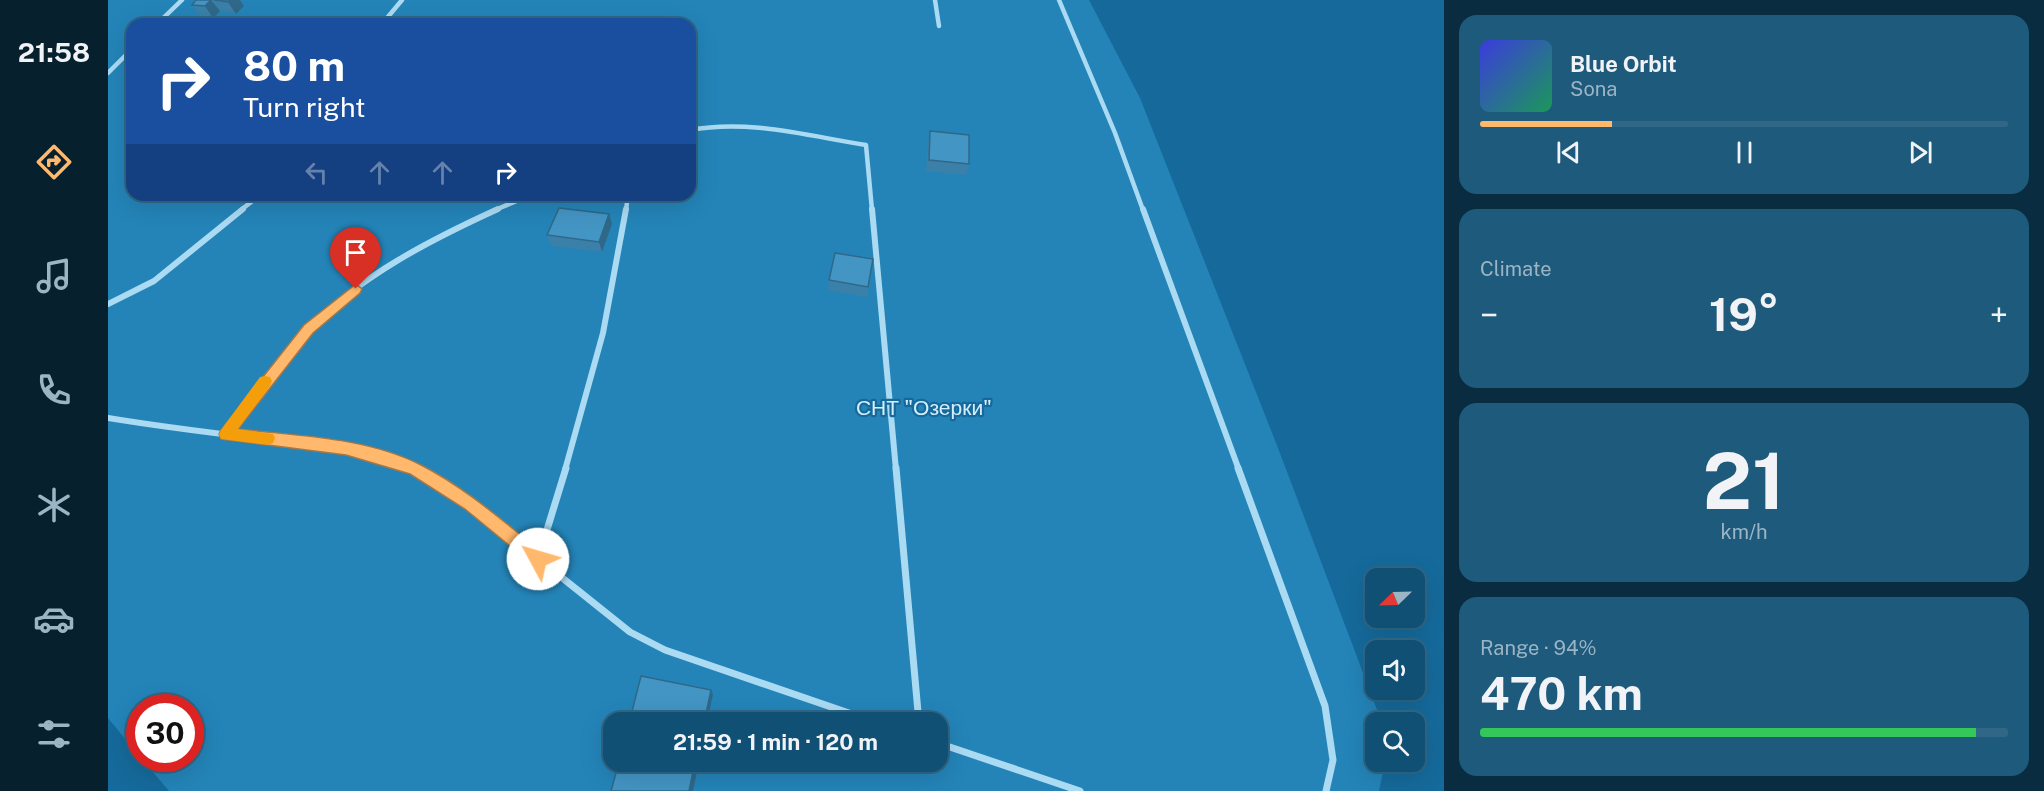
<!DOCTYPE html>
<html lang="en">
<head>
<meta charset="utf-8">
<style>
  body { margin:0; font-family:"Public Sans",sans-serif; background:#1e5a7c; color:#f1f3f6; height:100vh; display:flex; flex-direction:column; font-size:22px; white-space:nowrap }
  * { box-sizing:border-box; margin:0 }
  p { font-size:20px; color:#9cb5c5 }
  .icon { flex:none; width:33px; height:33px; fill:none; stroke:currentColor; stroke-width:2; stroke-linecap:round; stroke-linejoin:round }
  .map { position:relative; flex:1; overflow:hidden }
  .details { display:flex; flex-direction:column; gap:15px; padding:15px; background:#092c40; width:600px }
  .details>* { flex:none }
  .top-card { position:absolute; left:18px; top:18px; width:570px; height:183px; border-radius:18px; box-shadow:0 6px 24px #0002,0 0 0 2px #306786; background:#1a4fa0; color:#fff; overflow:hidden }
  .needle { width:39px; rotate:247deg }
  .buttons { position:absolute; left:1257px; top:568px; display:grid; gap:12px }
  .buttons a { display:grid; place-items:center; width:60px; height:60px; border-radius:12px; background:#105074; box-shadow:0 6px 24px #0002,0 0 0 2px #306786; font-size:30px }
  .speed { position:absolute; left:18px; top:694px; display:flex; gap:12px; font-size:30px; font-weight:700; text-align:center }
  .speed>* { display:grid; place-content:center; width:78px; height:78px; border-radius:50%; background:#105074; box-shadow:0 6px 24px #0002,0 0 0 2px #306786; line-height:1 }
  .speed .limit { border:9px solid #d22; background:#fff; color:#111 }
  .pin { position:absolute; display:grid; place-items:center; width:51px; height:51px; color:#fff; margin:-62px -26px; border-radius:50% 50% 50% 0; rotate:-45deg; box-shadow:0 0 6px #0007 }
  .pin .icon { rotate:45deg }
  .me { position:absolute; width:66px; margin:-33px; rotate:309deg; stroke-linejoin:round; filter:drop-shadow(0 0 4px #0008) }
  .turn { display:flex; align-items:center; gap:21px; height:126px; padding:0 18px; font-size:27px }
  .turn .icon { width:78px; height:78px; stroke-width:2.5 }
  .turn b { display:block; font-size:42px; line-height:51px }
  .lanes { display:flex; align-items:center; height:57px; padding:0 18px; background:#0003; justify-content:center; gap:30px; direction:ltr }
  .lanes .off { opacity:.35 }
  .big { font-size:45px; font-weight:700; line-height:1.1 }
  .details .widget { flex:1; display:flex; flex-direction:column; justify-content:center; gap:9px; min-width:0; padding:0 21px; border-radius:18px; background:#1e5a7c }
  .details .dial { align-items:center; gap:0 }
  .dial b { font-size:78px; line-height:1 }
  .song { display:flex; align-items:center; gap:18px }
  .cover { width:72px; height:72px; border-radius:9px; background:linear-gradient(135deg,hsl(240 70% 55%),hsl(150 70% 35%)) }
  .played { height:6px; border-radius:3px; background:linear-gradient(90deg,#ffb86c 25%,#306786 25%) }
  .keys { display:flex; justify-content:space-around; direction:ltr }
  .heat { display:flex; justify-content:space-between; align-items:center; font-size:33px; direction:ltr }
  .charge { height:9px; border-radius:4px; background:linear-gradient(90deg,#34c759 94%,#306786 0) }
  .trip { position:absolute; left:495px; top:712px; width:345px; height:60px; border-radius:18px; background:#105074; box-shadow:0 6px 24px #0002,0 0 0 2px #306786; font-weight:700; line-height:60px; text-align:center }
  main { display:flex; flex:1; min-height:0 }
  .dock { display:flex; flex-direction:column; width:108px; justify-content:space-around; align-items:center; background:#06202e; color:#9cb5c5 }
  .dock .icon { width:42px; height:42px }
  .dock .on { color:#ffb86c }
  .dock b { font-size:27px; color:#f1f3f6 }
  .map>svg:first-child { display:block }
  .green { fill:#2484b8; fill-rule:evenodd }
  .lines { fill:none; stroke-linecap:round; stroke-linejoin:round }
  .minor-far2 { stroke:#abdaf3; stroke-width:4.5 }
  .minor-far1 { stroke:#abdaf3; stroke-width:6 }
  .minor { stroke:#abdaf3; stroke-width:7 }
  .wall { fill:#3a80a9 }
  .shaded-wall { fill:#2f6889 }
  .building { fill:#4395c4; stroke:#2f6889; stroke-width:1.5 }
  .route { fill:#ffb86c; stroke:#a67846; stroke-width:1.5 }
  .slow { fill:#f59e0b }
  .labels { text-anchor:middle; stroke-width:4.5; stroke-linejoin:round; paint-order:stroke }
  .park-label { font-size:21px; fill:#d3eefd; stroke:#156a9b }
</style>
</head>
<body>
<main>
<nav class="dock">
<b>21:58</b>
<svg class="icon on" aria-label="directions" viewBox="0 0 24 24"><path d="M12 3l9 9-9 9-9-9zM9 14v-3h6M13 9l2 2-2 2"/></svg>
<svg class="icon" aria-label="music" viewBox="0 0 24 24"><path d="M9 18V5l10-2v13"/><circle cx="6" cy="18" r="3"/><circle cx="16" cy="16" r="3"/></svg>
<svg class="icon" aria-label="phone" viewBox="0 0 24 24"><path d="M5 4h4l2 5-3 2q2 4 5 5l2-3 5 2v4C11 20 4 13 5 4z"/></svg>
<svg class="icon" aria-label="climate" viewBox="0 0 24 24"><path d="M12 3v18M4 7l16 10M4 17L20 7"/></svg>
<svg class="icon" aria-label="car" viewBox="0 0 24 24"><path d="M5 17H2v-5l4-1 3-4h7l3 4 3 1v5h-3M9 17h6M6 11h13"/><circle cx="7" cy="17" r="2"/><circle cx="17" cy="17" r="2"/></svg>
<svg class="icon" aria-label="filters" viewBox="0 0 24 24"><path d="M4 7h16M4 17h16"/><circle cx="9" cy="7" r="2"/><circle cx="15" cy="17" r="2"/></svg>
</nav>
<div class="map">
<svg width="1336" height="791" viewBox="0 0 1336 791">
  <rect width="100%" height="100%" fill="#156a9b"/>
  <path class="green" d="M0,0H981L1032,98L1170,448L1274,723H1268V762H1277L1271,791H61L34,759H82V708H32L31,756L0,718ZM24,24H582V195H24ZM506,723H830V762H506Z"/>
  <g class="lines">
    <path class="minor-far2" d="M827,0L831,26
      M951,0L1007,133L1035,210
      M49,24L74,0
      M274,24L294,0
      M0,73L24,49
      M582,130C641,119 700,136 758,145L764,210
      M133,210L152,195
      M387,210L423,195
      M518,210L520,195"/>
    <path class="minor-far1" d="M764,209L788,470
      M1035,209L1131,470
      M0,304L46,281L135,209
      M0,418C48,426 97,432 146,438C201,445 255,449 307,470
      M118,434C144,398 169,360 200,329C254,275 322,240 390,209
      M457,470L495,333L518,209"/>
    <path class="minor" d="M303,468L362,504L522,632L557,650L770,723
      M788,468L811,723
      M1130,468L1217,706L1225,760L1218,791
      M430,559L458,468
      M830,743L972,791"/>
  </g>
  <path class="wall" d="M85,0H132L136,6L128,14L112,11L105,18L92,16L84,5L86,2Z
    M822,131L861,164L858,175L818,171L820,142Z
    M504,224L494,252L443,246L439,235Z
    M765,259L759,297L720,290L721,280Z"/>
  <path class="shaded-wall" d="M103,0L112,11L105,18L97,6Z
    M122,0H132L136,6L128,14L120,2Z
    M501,214L504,224L494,252L491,242Z
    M603,690L605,694L599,723H596Z
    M587,762H591L585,791H581Z"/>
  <path class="building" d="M88,0H103L97,6L84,5Z
    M106,0H122L120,2Z
    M822,131L861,135V164L821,160Z
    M451,208L501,214L491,242L439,235Z
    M727,253L765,259L760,287L721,280Z
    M533,676L603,690L596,723H521Z
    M511,762H587L581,791H503Z"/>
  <path class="route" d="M248,284L254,289L252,293L205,333L130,429C190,436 258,437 313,465C358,488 396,522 435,553L438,559L435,564L430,566L424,564L357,509L302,474L238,455L113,439L111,434L113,430L196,325Z"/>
  <path class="slow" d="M157,376L162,377L164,381L162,386L130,429L165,434L167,438L165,443L160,445L113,439L111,434L113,430L152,377Z"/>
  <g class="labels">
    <g class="park-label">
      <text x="816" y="415">СНТ "Озерки"</text>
    </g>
  </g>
</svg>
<div class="buttons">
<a><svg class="needle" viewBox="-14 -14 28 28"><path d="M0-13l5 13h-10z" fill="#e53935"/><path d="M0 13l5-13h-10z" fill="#9cb5c5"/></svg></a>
<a><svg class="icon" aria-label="sound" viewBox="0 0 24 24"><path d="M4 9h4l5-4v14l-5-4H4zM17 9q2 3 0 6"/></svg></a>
<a><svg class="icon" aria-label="search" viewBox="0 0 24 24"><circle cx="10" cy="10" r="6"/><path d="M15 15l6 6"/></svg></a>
</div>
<div class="speed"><div class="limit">30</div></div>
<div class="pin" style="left:248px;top:289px;background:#d93025"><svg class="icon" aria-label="arrive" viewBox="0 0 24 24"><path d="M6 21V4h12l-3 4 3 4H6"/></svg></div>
<svg class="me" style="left:430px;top:559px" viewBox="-20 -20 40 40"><circle r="19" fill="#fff"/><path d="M0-13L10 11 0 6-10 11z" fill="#ffb86c"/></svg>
<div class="trip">21:59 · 1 min · 120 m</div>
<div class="top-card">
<div class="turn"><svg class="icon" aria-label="right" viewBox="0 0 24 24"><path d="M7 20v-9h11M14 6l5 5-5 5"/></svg><div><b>80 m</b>Turn right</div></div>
<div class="lanes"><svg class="icon off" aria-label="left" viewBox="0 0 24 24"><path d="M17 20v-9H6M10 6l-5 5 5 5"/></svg><svg class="icon off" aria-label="ahead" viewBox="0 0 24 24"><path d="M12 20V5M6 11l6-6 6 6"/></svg><svg class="icon off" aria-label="ahead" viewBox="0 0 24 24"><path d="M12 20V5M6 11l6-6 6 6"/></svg><svg class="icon" aria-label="right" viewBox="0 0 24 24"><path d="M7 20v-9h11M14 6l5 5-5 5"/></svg></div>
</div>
</div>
<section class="details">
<div class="widget">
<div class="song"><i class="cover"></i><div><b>Blue Orbit</b><p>Sona</p></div></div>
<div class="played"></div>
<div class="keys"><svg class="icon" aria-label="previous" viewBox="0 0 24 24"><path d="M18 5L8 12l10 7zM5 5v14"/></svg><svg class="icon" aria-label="pause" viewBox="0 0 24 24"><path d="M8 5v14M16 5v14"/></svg><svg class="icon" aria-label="next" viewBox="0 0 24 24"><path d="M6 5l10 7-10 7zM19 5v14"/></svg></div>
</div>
<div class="widget"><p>Climate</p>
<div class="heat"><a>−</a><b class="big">19°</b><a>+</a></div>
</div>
<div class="widget dial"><b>21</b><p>km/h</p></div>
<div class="widget"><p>Range · 94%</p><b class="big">470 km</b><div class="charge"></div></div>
</section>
</main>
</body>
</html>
